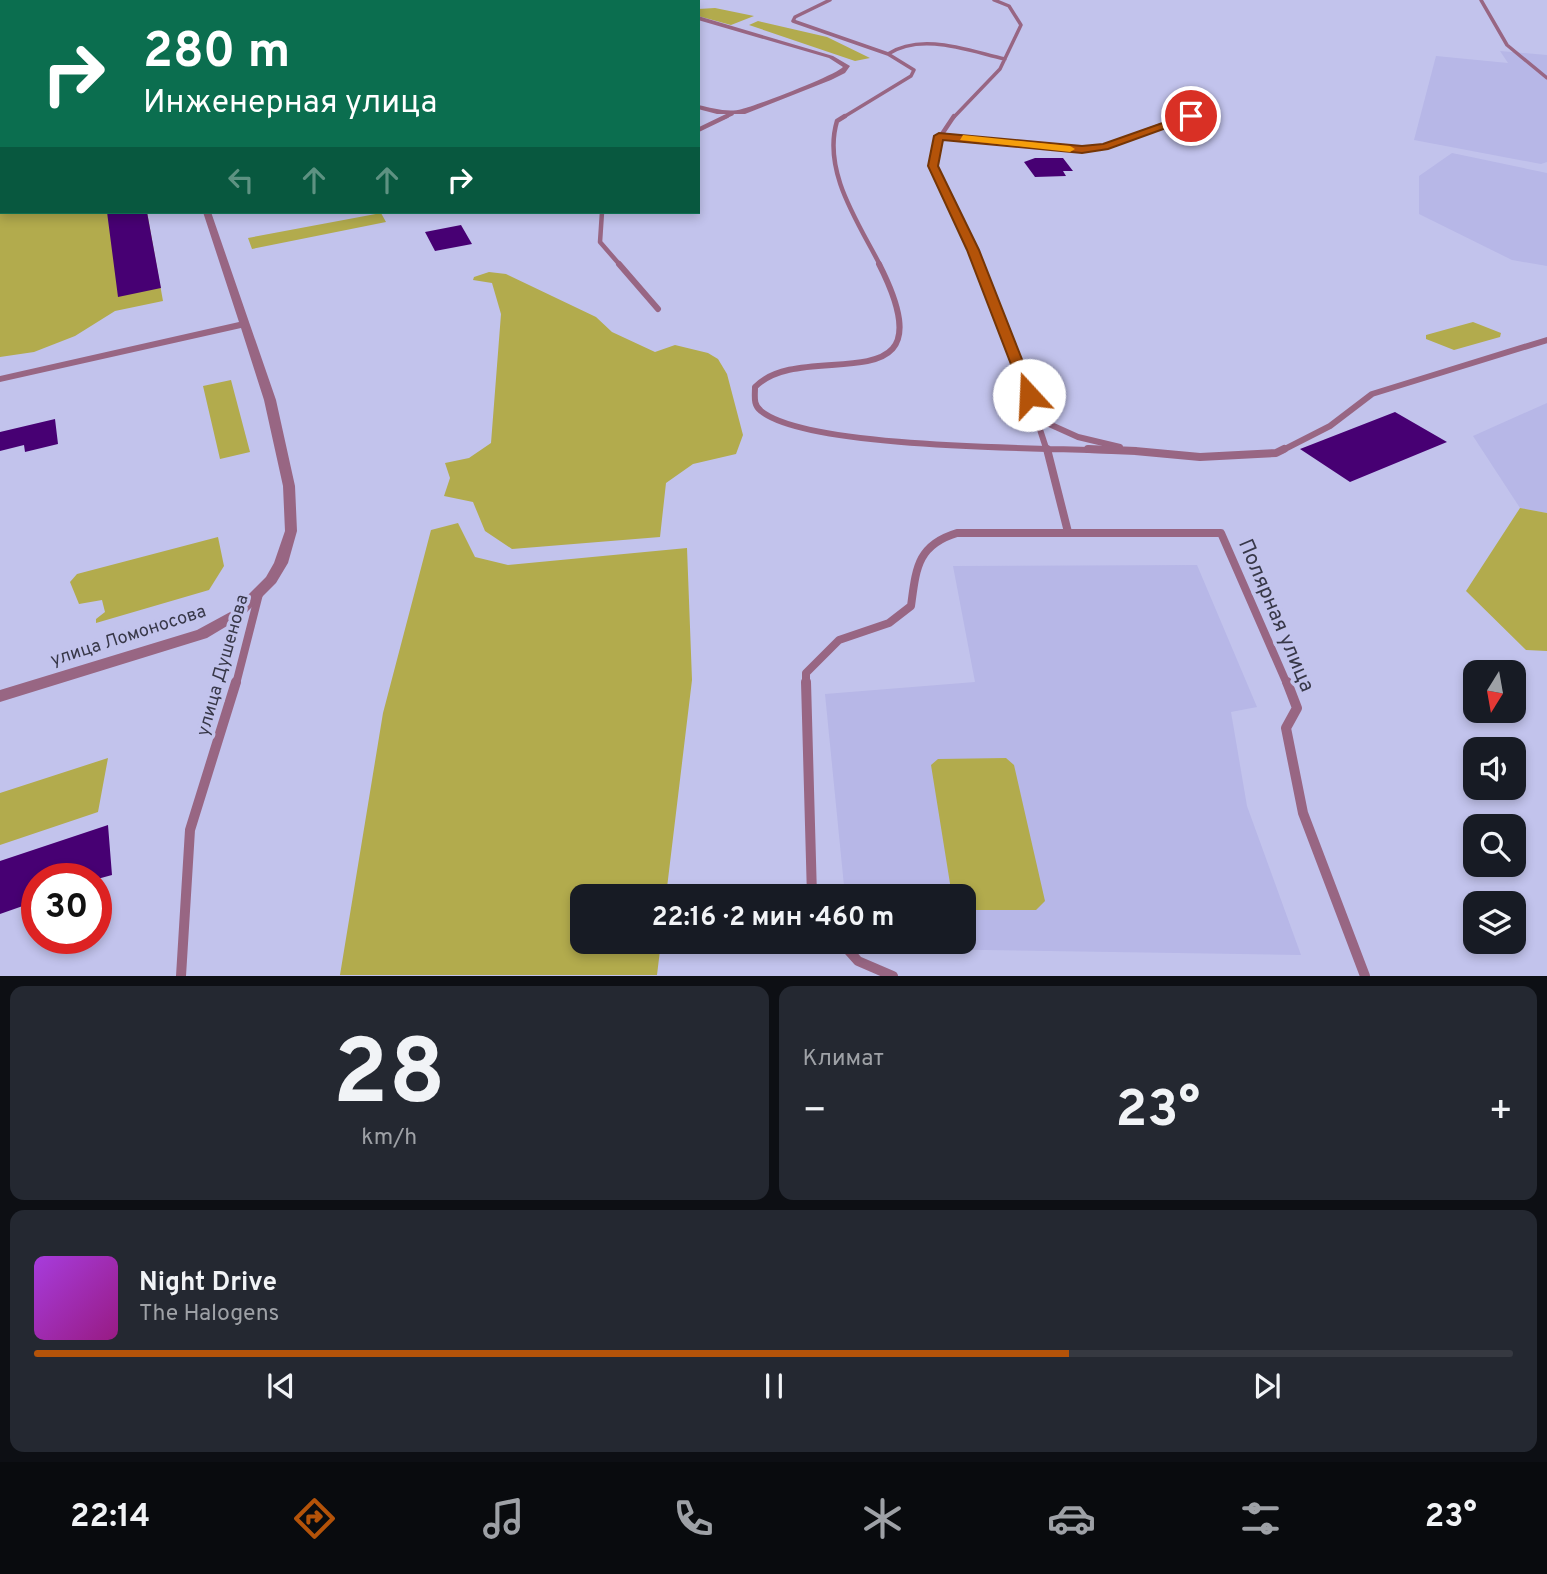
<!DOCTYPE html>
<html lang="ru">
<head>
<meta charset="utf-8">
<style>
  body { margin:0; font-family:Overpass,sans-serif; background:#242831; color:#f1f3f6; height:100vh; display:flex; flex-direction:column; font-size:26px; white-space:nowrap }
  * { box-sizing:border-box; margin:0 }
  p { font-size:23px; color:#9ea1a6 }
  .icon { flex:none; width:38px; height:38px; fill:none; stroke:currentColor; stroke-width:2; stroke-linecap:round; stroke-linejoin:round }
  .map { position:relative; height:976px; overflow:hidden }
  .side { display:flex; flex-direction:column; gap:10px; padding:10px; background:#0d0f14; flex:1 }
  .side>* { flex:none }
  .hud { position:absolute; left:0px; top:0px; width:700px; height:214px; box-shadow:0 4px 10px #0003; background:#0b6e4f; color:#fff; overflow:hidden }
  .needle { width:46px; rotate:191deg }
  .fabs { position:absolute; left:1463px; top:660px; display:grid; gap:14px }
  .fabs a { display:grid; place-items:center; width:63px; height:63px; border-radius:14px; background:#171b24; box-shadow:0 4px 10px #0003; font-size:35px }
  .speed { position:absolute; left:21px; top:863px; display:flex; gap:14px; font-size:35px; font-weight:700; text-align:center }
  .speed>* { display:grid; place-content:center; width:91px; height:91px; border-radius:50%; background:#171b24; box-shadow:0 4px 10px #0003; line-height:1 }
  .speed .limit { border:10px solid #d22; background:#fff; color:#111 }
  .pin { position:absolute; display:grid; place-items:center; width:60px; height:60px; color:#fff; margin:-30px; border:4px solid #fff; border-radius:50%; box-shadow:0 2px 7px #0007 }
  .me { position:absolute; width:77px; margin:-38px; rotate:340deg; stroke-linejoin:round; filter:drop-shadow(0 0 5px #0008) }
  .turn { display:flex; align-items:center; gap:24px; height:147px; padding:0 28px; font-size:32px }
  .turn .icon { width:91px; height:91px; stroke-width:2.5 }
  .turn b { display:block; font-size:49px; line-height:60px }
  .lanes { display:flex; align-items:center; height:66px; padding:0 28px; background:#0003; justify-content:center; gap:35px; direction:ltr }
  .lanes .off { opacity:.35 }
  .big { font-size:52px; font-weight:700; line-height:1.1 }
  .side .card { flex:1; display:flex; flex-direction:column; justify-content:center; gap:10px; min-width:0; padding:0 24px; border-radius:14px; background:#242831 }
  .side .dial { align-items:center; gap:0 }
  .dial b { font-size:91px; line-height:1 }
  .song { display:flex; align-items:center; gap:21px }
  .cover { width:84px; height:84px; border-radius:10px; background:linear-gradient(135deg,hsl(280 70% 55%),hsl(310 70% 35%)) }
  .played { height:7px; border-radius:4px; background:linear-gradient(90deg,#b45309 70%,#363941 70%) }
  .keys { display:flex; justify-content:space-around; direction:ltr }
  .heat { display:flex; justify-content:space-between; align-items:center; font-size:38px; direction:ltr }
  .side .tiles { flex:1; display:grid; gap:10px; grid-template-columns:1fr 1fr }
  .card:last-child { grid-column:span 2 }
  .trip { position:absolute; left:570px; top:884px; width:406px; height:70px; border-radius:14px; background:#171b24; box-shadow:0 4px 10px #0003; font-weight:700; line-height:70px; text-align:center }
  .tabs { display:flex; height:112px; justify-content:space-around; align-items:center; background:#090b0e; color:#9ea1a6 }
  .tabs .icon { width:49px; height:49px }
  .tabs .on { color:#b45309 }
  .tabs b { font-size:32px; color:#f1f3f6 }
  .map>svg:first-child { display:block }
  .built { fill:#b7b7e7 }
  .green { fill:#b2ab4d }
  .building { fill:#470073 }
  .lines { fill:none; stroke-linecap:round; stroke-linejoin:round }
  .minor-far4 { stroke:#986683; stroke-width:3.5 }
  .minor-far3 { stroke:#986683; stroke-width:4.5 }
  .minor-far2 { stroke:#986683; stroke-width:6 }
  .minor-far1 { stroke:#986683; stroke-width:8 }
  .minor { stroke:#986683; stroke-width:10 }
  .tertiary { fill:#986683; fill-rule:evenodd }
  .secondary { fill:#7d3662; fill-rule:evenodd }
  .route { fill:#b45309; stroke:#753606; stroke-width:2 }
  .slow { fill:#f59e0b }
  .labels { text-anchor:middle; stroke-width:7; stroke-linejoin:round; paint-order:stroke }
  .street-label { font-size:18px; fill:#383849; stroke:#c2c3ec }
  .near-street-label { font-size:21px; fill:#383849; stroke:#c2c3ec }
</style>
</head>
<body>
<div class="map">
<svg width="1547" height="976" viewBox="0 0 1547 976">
  <rect width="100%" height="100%" fill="#c2c3ec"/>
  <path class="built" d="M1500,51L1547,55V162L1541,164L1414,140L1436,56L1508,63Z
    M1452,153L1547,173V266L1512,260L1419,214V176Z
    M1547,403V513L1520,508L1473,436Z
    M1197,565L1257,707L1231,712L1247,806L1301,955L924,949L908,942H964V896H845L825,694L975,682L953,566Z"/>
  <path class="green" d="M715,8L754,16L731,25L698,16V9Z
    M758,21L827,37L870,58L855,61L749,25Z
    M0,176L2,212H147L163,301L115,311L75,336L34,352L0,357Z
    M381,213L386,222L252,249L248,238Z
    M489,272L506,274L596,317L612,332L655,352L675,345L708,353L718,359L727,374L743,435L736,454L693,464L666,483L660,537L512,549L485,531L473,502L444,496L450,478L445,463L469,458L491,443L501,314L492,283L473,280L474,277Z
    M1473,322L1501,333L1500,337L1454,350L1426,339V335Z
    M231,380L250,452L220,459L203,386Z
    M1520,508L1547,513V651L1526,650L1466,591Z
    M458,523L475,557L508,565L687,548L692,680L666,896H583V942H661L657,975H340L383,713L431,530Z
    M218,537L224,566L209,590L96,623V619L105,612L102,600L79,604L70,582L77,574Z
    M108,758L98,812L0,845V793Z
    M1006,758L1014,765L1045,901L1036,910H964V896H952L931,765L938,759Z"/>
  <path class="building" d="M1035,158H1063L1073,171H1063L1066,176L1035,177L1024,162Z
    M107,212H147L161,288L118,297Z
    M461,225L472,244L435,251L425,232Z
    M1395,412L1447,442L1350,482L1300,449Z
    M55,419L58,444L25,452L24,445L0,451V432Z
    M108,825L112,875L101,878H37V901L0,914V861Z"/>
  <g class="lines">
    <path class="minor-far4" d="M830,0L795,17L793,21L888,54
      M1481,0L1507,45L1547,78
      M723,118L732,114
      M842,118L911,76L914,70L888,54C922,32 969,51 1005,59
      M953,118L1000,69L1021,25L1009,6L994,0
      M1181,118L1216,105"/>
    <path class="minor-far3" d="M845,116L837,121C822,171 858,222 880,265
      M954,116L940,137L933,166L979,265
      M698,130L727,116
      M939,136L1082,150L1105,146L1185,116
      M602,212L600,242L620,265"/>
    <path class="minor-far2" d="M619,264L658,309
      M879,264C954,412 804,336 755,387C755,397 753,405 761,411C809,450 1057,448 1128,451
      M978,264L1015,353L1047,451
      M1038,419L1078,437L1120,447
      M1281,451L1330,426L1372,394L1547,340"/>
    <path class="minor-far1" d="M1047,449L1068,532
      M1088,449L1136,451
      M1135,451L1200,457L1276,453L1284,449
      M236,684L259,594
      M806,684V673L839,640L889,623L911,606C916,569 917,545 957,533H1221L1287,684"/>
    <path class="minor" d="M806,682L812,896
      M1287,682L1297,708L1286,728L1303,813L1365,976
      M841,942L858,961L893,976
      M181,976L190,830L236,682"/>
    <path class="tertiary" d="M376,0H383L385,2H378Z
      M698,16L833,56L850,66L845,73L831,80L745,114H717L698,109V105C712,108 728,113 742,109C756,106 836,75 843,67L829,58L698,20Z
      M2,23V27L0,28V24Z
      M203,212H211L276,400L295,486L297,531L288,563L276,583L242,617L207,638L0,702V690L197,630L232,611L266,577L274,563L285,531L283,486L264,400L241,328L0,382V376L239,322Z"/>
    <path class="secondary" d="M141,0H147L148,2H141Z"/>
  </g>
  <path class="route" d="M1191,113L1194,118L1108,149L1082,153L943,140L938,166L979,250L1036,395L1024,398L967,250L928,166L934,136L939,133L1082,146L1103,144Z"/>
  <path class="slow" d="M963,135L1070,146L1075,149L1070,152L960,140Z"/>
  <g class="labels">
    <g class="street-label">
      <text transform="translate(128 635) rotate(-18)" y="6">улица Ломоносова</text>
      <text transform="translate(222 665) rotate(-74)" y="6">улица Душенова</text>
    </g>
    <g class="near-street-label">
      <text transform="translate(1277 615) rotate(67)" y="7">Полярная улица</text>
    </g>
  </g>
</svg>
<div class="fabs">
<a><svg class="needle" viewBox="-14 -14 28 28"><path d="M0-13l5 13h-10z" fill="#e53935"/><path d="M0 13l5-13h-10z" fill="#9ea1a6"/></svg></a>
<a><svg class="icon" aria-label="sound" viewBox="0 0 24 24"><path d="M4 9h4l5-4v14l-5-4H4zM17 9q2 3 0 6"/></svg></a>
<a><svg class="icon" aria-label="search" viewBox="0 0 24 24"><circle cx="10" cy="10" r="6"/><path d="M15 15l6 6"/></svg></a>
<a><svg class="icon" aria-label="layers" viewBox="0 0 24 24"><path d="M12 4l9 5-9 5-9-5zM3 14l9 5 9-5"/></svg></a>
</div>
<div class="speed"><div class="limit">30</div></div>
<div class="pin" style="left:1191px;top:116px;background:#d93025"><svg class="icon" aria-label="arrive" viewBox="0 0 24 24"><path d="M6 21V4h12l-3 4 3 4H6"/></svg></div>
<svg class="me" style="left:1029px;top:395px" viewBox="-20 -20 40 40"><circle r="19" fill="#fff"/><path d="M0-13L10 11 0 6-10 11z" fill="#b45309"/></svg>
<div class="trip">22:16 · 2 мин · 460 m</div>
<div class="hud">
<div class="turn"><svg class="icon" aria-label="right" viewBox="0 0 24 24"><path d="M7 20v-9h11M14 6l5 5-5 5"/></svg><div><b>280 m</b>Инженерная улица</div></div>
<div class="lanes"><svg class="icon off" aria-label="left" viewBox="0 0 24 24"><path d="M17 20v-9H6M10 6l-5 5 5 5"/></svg><svg class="icon off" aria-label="ahead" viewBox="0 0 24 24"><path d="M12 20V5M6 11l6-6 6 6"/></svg><svg class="icon off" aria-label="ahead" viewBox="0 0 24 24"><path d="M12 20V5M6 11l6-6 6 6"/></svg><svg class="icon" aria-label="right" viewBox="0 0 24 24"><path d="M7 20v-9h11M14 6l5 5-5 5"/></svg></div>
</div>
</div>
<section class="side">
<div class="tiles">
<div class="card dial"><b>28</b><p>km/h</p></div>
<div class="card"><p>Климат</p>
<div class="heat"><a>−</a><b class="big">23°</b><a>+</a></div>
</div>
<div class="card">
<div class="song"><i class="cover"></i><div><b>Night Drive</b><p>The Halogens</p></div></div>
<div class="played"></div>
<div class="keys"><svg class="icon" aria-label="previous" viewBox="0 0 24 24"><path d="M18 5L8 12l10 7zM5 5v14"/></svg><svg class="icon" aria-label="pause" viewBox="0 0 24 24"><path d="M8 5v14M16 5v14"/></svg><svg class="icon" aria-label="next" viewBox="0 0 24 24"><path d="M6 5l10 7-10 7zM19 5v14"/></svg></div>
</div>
</div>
</section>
<nav class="tabs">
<b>22:14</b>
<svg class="icon on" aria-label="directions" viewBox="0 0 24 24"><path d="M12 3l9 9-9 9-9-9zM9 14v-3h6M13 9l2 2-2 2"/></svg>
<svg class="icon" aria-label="music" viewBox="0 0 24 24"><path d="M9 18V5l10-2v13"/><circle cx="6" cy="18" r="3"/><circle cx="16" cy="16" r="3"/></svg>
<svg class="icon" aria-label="phone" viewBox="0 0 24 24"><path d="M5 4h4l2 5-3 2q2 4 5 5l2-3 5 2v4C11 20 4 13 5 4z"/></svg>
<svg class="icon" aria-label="climate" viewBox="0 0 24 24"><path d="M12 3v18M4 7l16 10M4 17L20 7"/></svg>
<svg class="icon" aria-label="car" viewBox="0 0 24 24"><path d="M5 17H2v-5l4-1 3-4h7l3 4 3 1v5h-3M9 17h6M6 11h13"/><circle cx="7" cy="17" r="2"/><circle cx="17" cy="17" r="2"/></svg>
<svg class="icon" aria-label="filters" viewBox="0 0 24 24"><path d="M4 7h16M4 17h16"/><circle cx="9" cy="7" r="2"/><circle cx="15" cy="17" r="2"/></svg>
<b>23°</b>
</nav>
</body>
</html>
